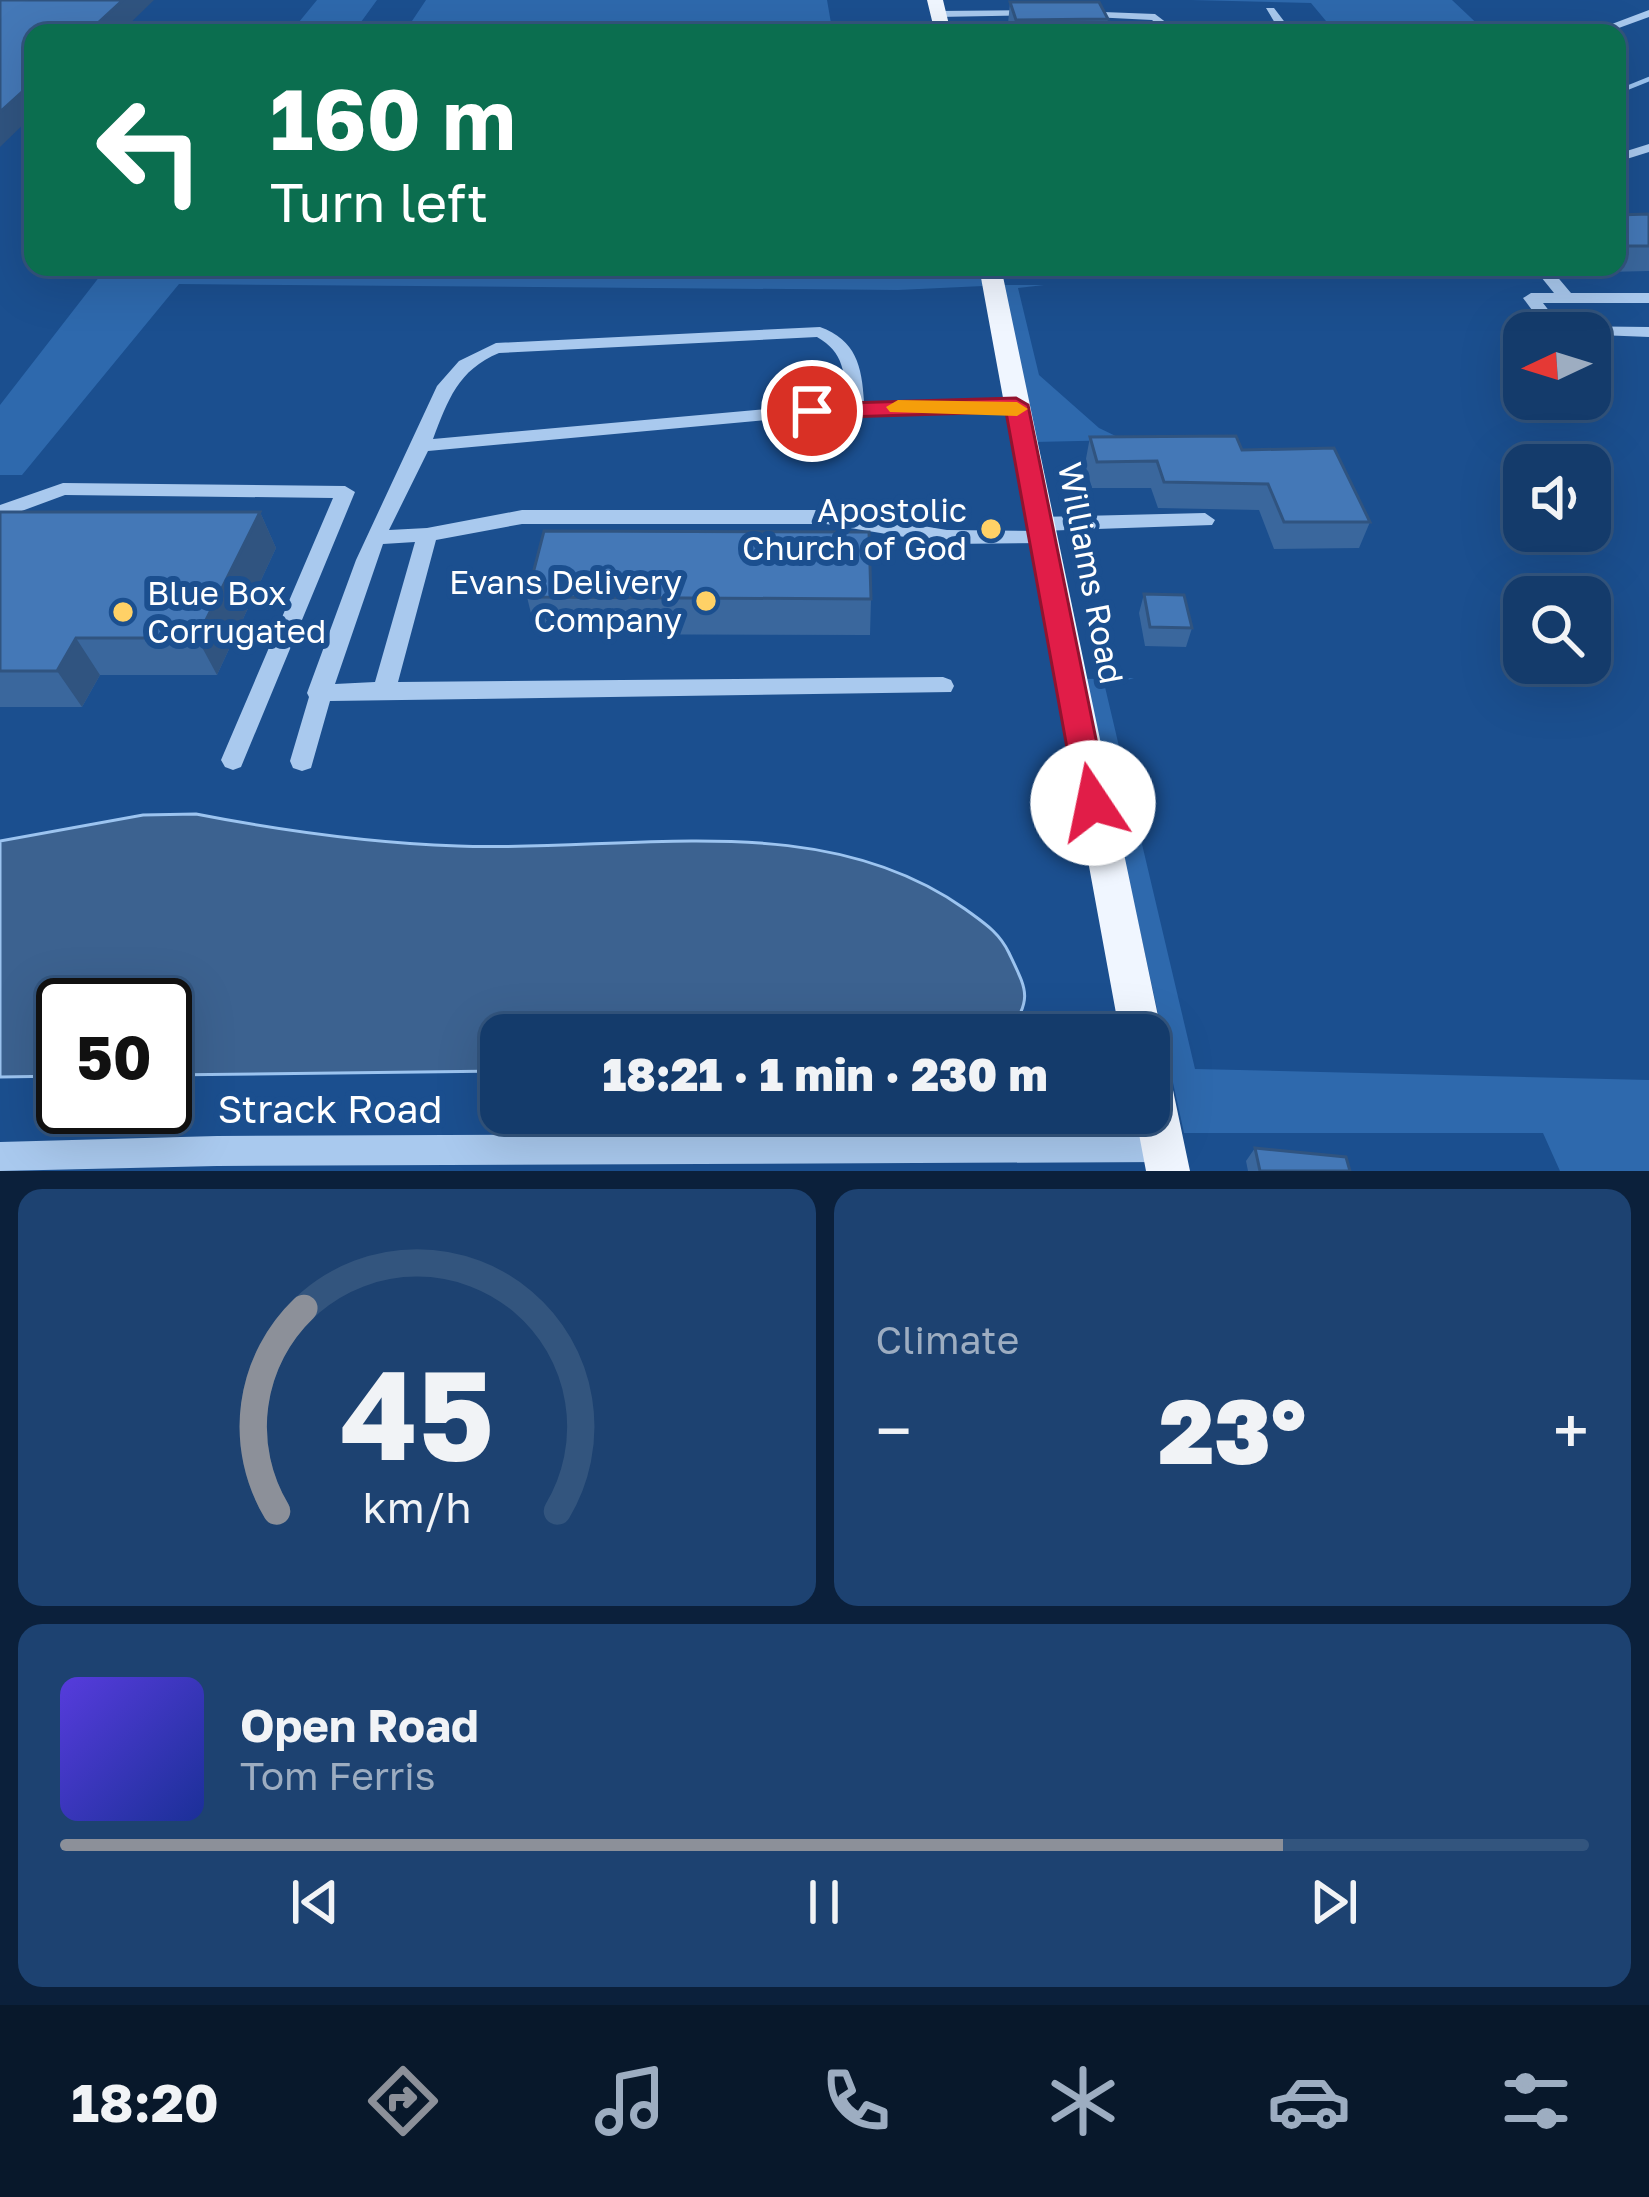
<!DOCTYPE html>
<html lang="en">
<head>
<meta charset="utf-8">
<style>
  body { margin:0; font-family:"Golos Text",sans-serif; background:#1d4271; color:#f1f3f6; height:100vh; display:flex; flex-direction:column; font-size:45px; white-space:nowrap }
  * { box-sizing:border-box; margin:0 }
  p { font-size:39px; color:#9dadc1 }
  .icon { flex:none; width:66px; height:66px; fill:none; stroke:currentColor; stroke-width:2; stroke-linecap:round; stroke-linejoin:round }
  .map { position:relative; height:1171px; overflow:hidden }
  .panel { display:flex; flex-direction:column; gap:18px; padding:18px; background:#0b203b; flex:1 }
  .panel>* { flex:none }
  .hud { position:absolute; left:24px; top:24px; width:1602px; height:252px; border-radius:24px; box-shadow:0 12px 48px #0002,0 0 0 3px #33557e; background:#0b6e4f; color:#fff; overflow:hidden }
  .needle { width:78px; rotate:266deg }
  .controls { position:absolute; left:1503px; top:312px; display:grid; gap:24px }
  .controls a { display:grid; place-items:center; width:108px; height:108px; border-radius:24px; background:#143b6b; box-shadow:0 12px 48px #0002,0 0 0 3px #33557e; font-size:60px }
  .speed { position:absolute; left:36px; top:978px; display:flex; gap:24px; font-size:60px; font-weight:700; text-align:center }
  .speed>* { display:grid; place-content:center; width:156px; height:156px; border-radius:50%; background:#143b6b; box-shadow:0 12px 48px #0002,0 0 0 3px #33557e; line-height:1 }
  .speed .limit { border:6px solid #111; border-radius:18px; background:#fff; color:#111 }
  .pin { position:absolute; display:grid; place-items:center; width:102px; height:102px; color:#fff; margin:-51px; border:6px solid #fff; border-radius:50%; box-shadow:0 3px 12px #0007 }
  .me { position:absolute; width:132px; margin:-66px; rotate:349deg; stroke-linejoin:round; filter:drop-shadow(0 0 9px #0008) }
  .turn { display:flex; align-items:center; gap:42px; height:252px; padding:0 48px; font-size:54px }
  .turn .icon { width:156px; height:156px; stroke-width:2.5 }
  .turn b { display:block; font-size:84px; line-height:102px }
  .big { font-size:90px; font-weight:800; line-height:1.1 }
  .panel .tile { flex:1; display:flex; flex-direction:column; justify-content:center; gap:18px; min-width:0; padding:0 42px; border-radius:24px; background:#1d4271 }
  .panel .dial { align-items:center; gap:0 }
  .dial svg { height:312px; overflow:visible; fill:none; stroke:#33557e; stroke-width:7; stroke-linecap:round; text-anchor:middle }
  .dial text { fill:#f1f3f6; stroke:none }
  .song { display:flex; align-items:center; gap:36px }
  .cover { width:144px; height:144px; border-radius:18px; background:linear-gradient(135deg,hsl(250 70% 55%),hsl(230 70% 35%)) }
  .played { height:12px; border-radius:6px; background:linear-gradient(90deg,#8c9099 80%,#33557e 80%) }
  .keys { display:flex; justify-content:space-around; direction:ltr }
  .heat { display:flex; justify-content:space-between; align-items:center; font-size:66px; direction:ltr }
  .panel .tiles { flex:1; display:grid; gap:18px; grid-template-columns:1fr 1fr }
  .tile:last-child { grid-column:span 2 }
  .trip { position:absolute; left:480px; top:1014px; width:690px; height:120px; border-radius:24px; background:#143b6b; box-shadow:0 12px 48px #0002,0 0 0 3px #33557e; font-weight:800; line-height:120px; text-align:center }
  .dock { display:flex; height:192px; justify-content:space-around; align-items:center; background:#08182b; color:#9dadc1 }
  .dock .icon { width:84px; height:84px }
  .dock .active { color:#8c9099 }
  .dock b { font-size:54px; color:#f1f3f6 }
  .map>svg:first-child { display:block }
  .green { fill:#2e69ad }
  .water { fill:#3c6290; stroke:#9cc4f0; stroke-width:3 }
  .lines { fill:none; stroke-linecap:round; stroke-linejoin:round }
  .stream { stroke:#9cc4f0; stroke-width:4.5 }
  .minor { fill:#a9c9ee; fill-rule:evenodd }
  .major { fill:#f0f6ff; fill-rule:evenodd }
  .wall { fill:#3a679d }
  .shaded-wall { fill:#305480 }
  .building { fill:#4478b7; stroke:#305480; stroke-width:3 }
  .route { fill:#e11d48; stroke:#92132f; stroke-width:3 }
  .slow { fill:#f59e0b }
  .poi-dot { fill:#ffd166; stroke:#1b4f8f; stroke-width:4.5 }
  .labels { text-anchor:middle; stroke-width:12; stroke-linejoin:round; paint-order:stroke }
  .poi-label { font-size:33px; fill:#fff; stroke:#1b4f8f; text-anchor:end }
  .street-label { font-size:33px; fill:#fff; stroke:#1b4f8f }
  .near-street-label { font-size:39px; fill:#fff; stroke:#1b4f8f }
</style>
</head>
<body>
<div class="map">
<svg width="1649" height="1171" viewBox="0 0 1649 1171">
  <rect width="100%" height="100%" fill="#1b4f8f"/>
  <path class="green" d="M317,0H377L353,33H290Z
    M426,0H827L832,29L404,33Z
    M1191,0H1452L1487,33H1336L1311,3Z
    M107,267H978L983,286L898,290L179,284L22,475H0V405Z
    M1000,285H1044L1018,288L1039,375L1099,428L1124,440L1034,442Z
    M1134,678L1105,687L1195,1069L1649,1080V1171H1560L1543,1133H1184L1085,679Z"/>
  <path class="water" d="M196,814C283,831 369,843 458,846C624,853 819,805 965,909C984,923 999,932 1009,953C1028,993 1032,997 1008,1035H501V1071L165,1075V1005H63V1076L0,1077V841L143,815Z"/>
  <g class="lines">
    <path class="stream" d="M1617,92L1649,79"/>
    <path class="minor" d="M1266,8H1274L1293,33H1281Z
      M1034,10L1040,13L1038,15L938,17L932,14L938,11Z
      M1649,10V17L1605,33H1588Z
      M1077,11L1155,14L1180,33H1167L1152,20L1073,16V12Z
      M1649,144V152L1617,162V154Z
      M1014,267H1069L1061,272L991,279L983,274L991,269Z
      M1533,267H1549L1571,293H1649V303H1543L1561,326L1649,327V337L1549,333L1523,298L1531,293H1554Z
      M820,327C856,340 862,366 864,402L1016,400L1025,405L1016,410L855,412L428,451L389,530L427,528L522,510H826L947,530L1042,531L1049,533L1052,538L1049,543L947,544L826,524H522L436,540L398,682L943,677L951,680L954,686L951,692L330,701L311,768L302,771L293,768L290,761L309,697L307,693L356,560L437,386L459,361L496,343ZM817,337C844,352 845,374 846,402L433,439C448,400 458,370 499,353ZM415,542L375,682L335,684L383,544Z
      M63,483L345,486L355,492L241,767L233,770L225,767L221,760L333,498L65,495L0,519V505Z
      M1205,513L1215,520L1212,525L1039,531L1029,524L1039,517Z
      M1164,1132L1175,1136L1179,1147L1175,1158L1164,1162L217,1166L0,1171V1142L217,1136Z"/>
    <path class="major" d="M927,0H943L951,33H935Z
      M979,267H1001L1162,1035L1149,1052V1035H1120Z
      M1149,1055L1164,1061L1170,1076L1190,1171H1146L1135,1113H1149Z"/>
  </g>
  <path class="wall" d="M1010,2L1108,19L1105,33H1011L1008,24Z
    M1649,214V271L1606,272L1601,267H1617V215Z
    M1090,437L1242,450L1370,522L1359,548L1274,549L1259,510L1158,508L1151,488H1092L1085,464Z
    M0,512H260L276,548L217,675H100L82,707H0Z
    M1144,594L1192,628L1186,647L1145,646L1139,613Z
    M527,597L871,599L870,635L536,634Z
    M1255,1148L1350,1171H1248L1246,1161Z"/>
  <path class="shaded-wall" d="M123,0H154L120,33H87Z
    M33,82V115L0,147V112Z
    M260,512L276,548L217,675L197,638Z
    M76,638L100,675L82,707L57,671Z"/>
  <path class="building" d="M0,0H123L87,33H33V82L0,112Z
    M1010,2H1099L1108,19L1016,20Z
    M1649,214V246H1619L1617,245V215Z
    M1236,436L1242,450L1334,448L1370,522H1284L1268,484L1164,482L1157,461L1097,462L1090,437Z
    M0,512H260L197,638H76L57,671H0Z
    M544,531L869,532L871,599L527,597Z
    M1144,594L1184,595L1192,628L1150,627Z
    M1255,1148L1346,1157L1350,1171H1260Z"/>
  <path class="route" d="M1016,398L1028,405L1109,803L1104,813H1082L1077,803L1006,412L812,418L800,411L812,404Z"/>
  <path class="slow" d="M898,400L1017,402L1028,409L1017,416L890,412L886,407Z"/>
  <g class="poi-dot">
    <circle cx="991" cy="529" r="12"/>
    <circle cx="706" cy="601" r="12"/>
    <circle cx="123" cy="612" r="12"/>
  </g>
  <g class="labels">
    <g class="poi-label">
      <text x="967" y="522">Apostolic<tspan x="967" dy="38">Church of God</tspan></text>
      <text x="682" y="594">Evans Delivery<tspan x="682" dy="38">Company</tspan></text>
      <text x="147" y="605" text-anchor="start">Blue Box<tspan x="147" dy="38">Corrugated</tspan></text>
    </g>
    <g class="street-label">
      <text transform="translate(1091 573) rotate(79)" y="12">Williams Road</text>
    </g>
    <g class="near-street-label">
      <text x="330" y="1123">Strack Road</text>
    </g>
  </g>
</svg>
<div class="controls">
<a><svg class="needle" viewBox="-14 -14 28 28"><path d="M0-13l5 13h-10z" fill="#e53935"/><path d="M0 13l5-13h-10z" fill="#9dadc1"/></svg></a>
<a><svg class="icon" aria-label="sound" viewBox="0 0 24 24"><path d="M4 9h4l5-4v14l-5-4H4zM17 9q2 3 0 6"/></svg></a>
<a><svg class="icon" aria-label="search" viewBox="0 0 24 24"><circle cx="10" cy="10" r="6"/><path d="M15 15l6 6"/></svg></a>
</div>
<div class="speed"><div class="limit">50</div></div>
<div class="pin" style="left:812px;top:411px;background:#d93025"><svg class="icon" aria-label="arrive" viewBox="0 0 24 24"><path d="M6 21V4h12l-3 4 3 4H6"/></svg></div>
<svg class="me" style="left:1093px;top:803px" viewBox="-20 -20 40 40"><circle r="19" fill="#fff"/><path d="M0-13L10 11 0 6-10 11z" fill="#e11d48"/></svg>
<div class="trip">18:21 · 1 min · 230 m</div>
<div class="hud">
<div class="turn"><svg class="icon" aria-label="left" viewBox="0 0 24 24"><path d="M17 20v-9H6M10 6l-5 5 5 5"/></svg><div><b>160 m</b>Turn left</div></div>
</div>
</div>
<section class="panel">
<div class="tiles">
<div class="tile dial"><svg viewBox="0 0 100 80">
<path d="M14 69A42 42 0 1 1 86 69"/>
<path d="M14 69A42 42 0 0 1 21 17" stroke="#8c9099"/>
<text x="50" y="56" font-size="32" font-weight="700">45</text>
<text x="50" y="72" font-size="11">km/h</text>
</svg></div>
<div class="tile"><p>Climate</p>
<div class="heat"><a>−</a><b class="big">23°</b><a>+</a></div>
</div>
<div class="tile">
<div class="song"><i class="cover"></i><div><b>Open Road</b><p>Tom Ferris</p></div></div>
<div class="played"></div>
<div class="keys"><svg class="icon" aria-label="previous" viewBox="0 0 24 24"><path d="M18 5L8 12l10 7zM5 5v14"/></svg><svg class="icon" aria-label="pause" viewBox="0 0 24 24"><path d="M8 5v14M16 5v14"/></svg><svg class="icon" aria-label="next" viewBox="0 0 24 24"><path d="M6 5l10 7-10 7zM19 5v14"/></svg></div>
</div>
</div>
</section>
<nav class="dock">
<b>18:20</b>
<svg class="icon active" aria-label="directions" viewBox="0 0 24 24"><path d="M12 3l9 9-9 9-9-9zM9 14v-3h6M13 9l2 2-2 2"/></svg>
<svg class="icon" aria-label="music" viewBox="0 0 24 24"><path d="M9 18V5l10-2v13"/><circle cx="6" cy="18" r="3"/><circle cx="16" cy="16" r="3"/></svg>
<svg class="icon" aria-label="phone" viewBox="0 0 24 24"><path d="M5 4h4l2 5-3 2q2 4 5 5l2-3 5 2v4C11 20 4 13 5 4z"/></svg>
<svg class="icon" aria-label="climate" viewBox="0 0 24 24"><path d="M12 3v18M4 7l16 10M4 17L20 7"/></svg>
<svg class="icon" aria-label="car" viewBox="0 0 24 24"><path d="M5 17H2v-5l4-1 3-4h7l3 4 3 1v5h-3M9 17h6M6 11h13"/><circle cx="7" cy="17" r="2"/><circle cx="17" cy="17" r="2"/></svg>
<svg class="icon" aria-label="filters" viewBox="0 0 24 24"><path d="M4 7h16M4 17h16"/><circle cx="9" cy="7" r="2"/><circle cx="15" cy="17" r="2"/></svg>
</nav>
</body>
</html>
